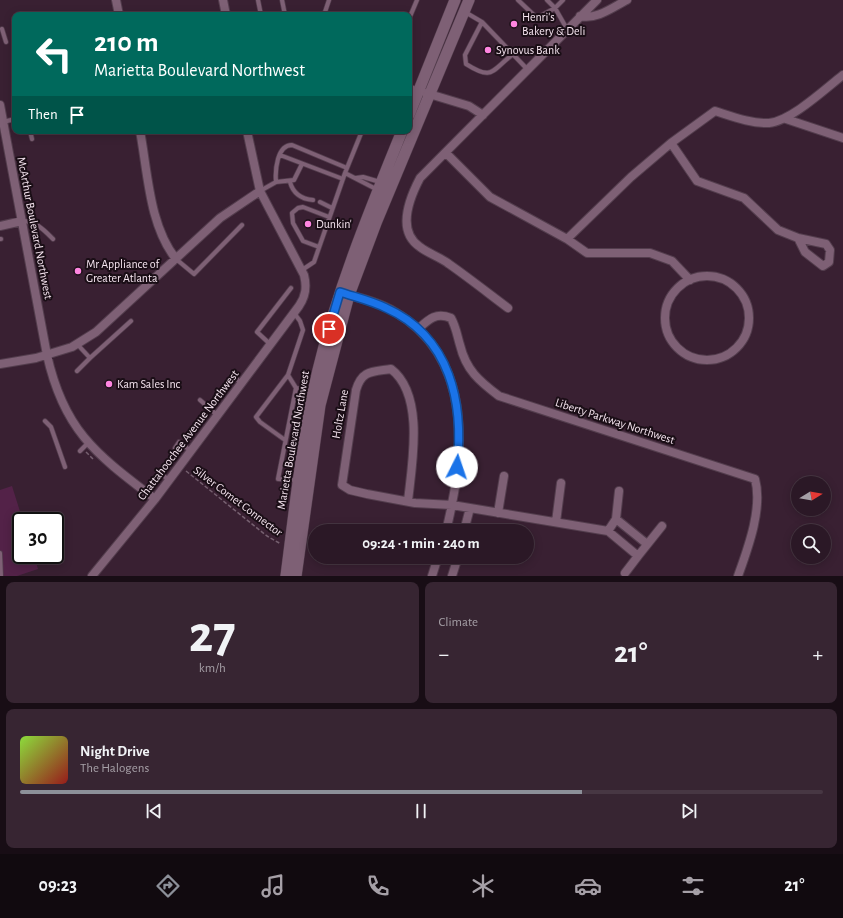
<!DOCTYPE html>
<html lang="en">
<head>
<meta charset="utf-8">
<style>
  body { margin:0; font-family:"Alegreya Sans",sans-serif; background:#372532; color:#f1f3f6; height:100vh; display:flex; flex-direction:column; font-size:15px; white-space:nowrap }
  * { box-sizing:border-box; margin:0 }
  p { font-size:13px; color:#a6a0a7 }
  .icon { flex:none; width:22px; height:22px; fill:none; stroke:currentColor; stroke-width:2; stroke-linecap:round; stroke-linejoin:round }
  .map { position:relative; height:576px; overflow:hidden }
  .details { display:flex; flex-direction:column; gap:6px; padding:6px; background:#180d15; flex:1 }
  .details>* { flex:none }
  .guide { position:absolute; left:12px; top:12px; width:400px; height:122px; border-radius:8px; box-shadow:0 2px 10px #0003,0 0 0 1px #473743; background:#00695c; color:#fff; overflow:hidden }
  .needle { width:26px; rotate:79deg }
  .controls { position:absolute; left:791px; top:476px; display:grid; gap:8px }
  .controls a { display:grid; place-items:center; width:40px; height:40px; border-radius:50%; background:#2b1826; box-shadow:0 2px 10px #0003,0 0 0 1px #473743; font-size:20px }
  .speed { position:absolute; left:12px; top:512px; display:flex; gap:8px; font-size:20px; font-weight:700; text-align:center }
  .speed>* { display:grid; place-content:center; width:52px; height:52px; border-radius:50%; background:#2b1826; box-shadow:0 2px 10px #0003,0 0 0 1px #473743; line-height:1 }
  .speed .limit { border:2px solid #111; border-radius:6px; background:#fff; color:#111 }
  .pin { position:absolute; display:grid; place-items:center; width:34px; height:34px; color:#fff; margin:-17px; border:2px solid #fff; border-radius:50%; box-shadow:0 1px 4px #0007 }
  .me { position:absolute; width:44px; margin:-22px; rotate:4deg; stroke-linejoin:round; filter:drop-shadow(0 0 3px #0008) }
  .turn { display:flex; align-items:center; gap:14px; height:84px; padding:0 16px; font-size:18px }
  .turn .icon { width:52px; height:52px; stroke-width:2.5 }
  .turn b { display:block; font-size:28px; line-height:34px }
  .then { display:flex; align-items:center; height:38px; padding:0 16px; background:#0003; gap:8px; font-size:15px }
  .big { font-size:30px; font-weight:600; line-height:1.1 }
  .details .card { flex:1; display:flex; flex-direction:column; justify-content:center; gap:6px; min-width:0; padding:0 14px; border-radius:8px; background:#372532 }
  .details .dial { align-items:center; gap:0 }
  .dial b { font-size:52px; line-height:1 }
  .song { display:flex; align-items:center; gap:12px }
  .cover { width:48px; height:48px; border-radius:6px; background:linear-gradient(135deg,hsl(90 70% 55%),hsl(0 70% 35%)) }
  .played { height:4px; border-radius:2px; background:linear-gradient(90deg,#8c9099 70%,#473743 70%) }
  .keys { display:flex; justify-content:space-around; direction:ltr }
  .heat { display:flex; justify-content:space-between; align-items:center; font-size:22px; direction:ltr }
  .details .tiles { flex:1; display:grid; gap:6px; grid-template-columns:1fr 1fr }
  .card:last-child { grid-column:span 2 }
  .trip { position:absolute; left:308px; top:524px; width:226px; height:40px; border-radius:20px; background:#2b1826; box-shadow:0 2px 10px #0003,0 0 0 1px #473743; font-weight:600; line-height:40px; text-align:center }
  .menu { display:flex; height:64px; justify-content:space-around; align-items:center; background:#110a0f; color:#a6a0a7 }
  .menu .icon { width:28px; height:28px }
  .menu .on { color:#8c9099 }
  .menu b { font-size:18px; color:#f1f3f6 }
  .map>svg:first-child { display:block }
  .green { fill:#532248 }
  .lines { fill:none; stroke-linecap:round; stroke-linejoin:round }
  .service-casing { stroke:#533d4d; stroke-width:5.5 }
  .minor-casing { stroke:#533d4d; stroke-width:10 }
  .secondary-casing { stroke:#533d4d; stroke-width:12 }
  .path { stroke:#766070; stroke-width:1.5; stroke-dasharray:4 2; stroke-linecap:butt }
  .service { stroke:#7e6075; stroke-width:4 }
  .minor { stroke:#7e6075; stroke-width:8 }
  .secondary { stroke:#7e6075; stroke-width:11 }
  .route-casing { stroke:#114b97; stroke-width:10 }
  .route { stroke:#1a73e8; stroke-width:7 }
  .poi-dot { fill:#fe85e0; stroke:#1a0e16; stroke-width:1.5 }
  .labels { text-anchor:middle; stroke-width:4; stroke-linejoin:round; paint-order:stroke }
  .poi-label { font-size:12px; fill:#f6e5f0; stroke:#1a0e16; text-anchor:start }
  .street-label { font-size:12px; fill:#f6e5f0; stroke:#1a0e16 }
</style>
</head>
<body>
<div class="map">
<svg width="843" height="576" viewBox="0 0 843 576">
  <rect width="100%" height="100%" fill="#392032"/>
  <path class="green" d="M12,486L23,521H21V555H34L38,569L17,576H0V490Z"/>
  <g class="lines">
    <g class="service-casing">
      <path id="service" d="M258,0L261,15
        M282,0L285,15
        M518,0L537,18L555,8L563,0
        M547,0L555,8L567,29
        M465,12L482,22L528,70
        M324,15L329,0
        M409,19L417,0
        M482,22L465,55L466,64C493,81 491,71 512,55
        M2,29L6,42
        M409,86L418,90
        M3,122L15,119
        M30,131L32,139
        M362,131L345,173L376,189
        M280,155L343,179
        M356,178L363,177L380,182
        M276,182C275,170 277,145 292,145L347,168
        M290,182C293,193 301,199 313,200
        M260,191L276,182L294,180L302,164
        M320,202L332,208
        M22,221C36,221 44,230 53,239
        M0,239H1
        M319,247L303,241L293,223L292,213L298,208L303,207L329,217
        M176,259L194,274L242,225
        M302,270L314,262L345,173
        M294,313L300,321L303,330L288,375L296,388
        M77,344L90,358L131,321
        M270,344L257,332L291,288
        M77,371L90,358
        M232,375L241,383
        M200,400L217,415
        M45,421L51,427L65,467
        M285,440L260,422L256,417L288,375
        M175,448L179,442L191,451
        M80,451L88,443
        M160,473L169,480
        M298,480L278,479L296,388L313,392
        M0,553L1,576"/>
    </g>
    <g class="minor-casing">
      <path id="minor" d="M116,0L119,15
        M223,0L226,15
        M580,16C597,20 613,7 627,0
        M426,93L469,106L483,115
        M0,105L47,355C64,431 96,454 155,499
        M786,119L843,138
        M140,131C148,173 149,225 176,259
        M671,143L697,181L744,198L778,230L798,238
        M446,153L490,197L567,239L587,253H650L672,261L690,280
        M0,226L22,221
        M798,238L826,244L830,250L829,262L823,266L805,252Z
        M567,239L631,177L671,143L715,111C731,116 752,124 769,123C791,121 825,89 843,75
        M665 318a42 42 0 1 1 84 0a42 42 0 1 1-84 0Z
        M344,294C362,298 380,303 395,312C474,358 465,455 446,531
        M508,308C488,293 469,278 449,264C440,257 429,254 420,247C396,231 409,199 420,178L597,0
        M418,329C429,319 436,312 451,318C456,327 457,335 460,345C466,370 479,381 499,396L755,479C763,508 748,548 738,576
        M0,364L36,358L72,347L96,332L220,218L260,191
        M408,501C412,464 425,395 391,369C372,372 362,370 356,390L342,485L350,490L367,494L415,503L452,505L608,531L638,556L625,573
        M498,513L504,476
        M616,519L619,491
        M556,522L561,483
        M464,531L470,508
        M608,531L616,519L647,544
        M638,556L662,526
        M92,576L155,499L299,306C306,296 307,287 304,275L260,191L247,131
        M432,576L438,557
        M452,576L458,557"/>
    </g>
    <g class="secondary-casing">
      <path id="secondary" d="M409,115L455,0
        M286,576C295,507 302,438 318,370C338,287 370,210 402,131
        M296,576L320,405L349,295L376,223L469,0"/>
    </g>
    <path class="path" d="M86,452L93,459
      M186,471L267,536L281,544"/>
    <use href="#service" class="service"/>
    <use href="#minor" class="minor"/>
    <use href="#secondary" class="secondary"/>
  </g>
  <g class="lines">
    <g class="route-casing">
      <path id="route" d="M329,329L340,292C355,297 372,301 386,308C451,337 464,403 457,467"/>
    </g>
    <use href="#route" class="route"/>
  </g>
  <g class="poi-dot">
    <circle cx="514" cy="24" r="4"/>
    <circle cx="488" cy="50" r="4"/>
    <circle cx="308" cy="224" r="4"/>
    <circle cx="78" cy="271" r="4"/>
    <circle cx="109" cy="384" r="4"/>
  </g>
  <g class="labels">
    <g class="poi-label">
      <text x="522" y="21">Henri's<tspan x="522" dy="14">Bakery &amp; Deli</tspan></text>
      <text x="496" y="54">Synovus Bank</text>
      <text x="316" y="228">Dunkin'</text>
      <text x="86" y="268">Mr Appliance of<tspan x="86" dy="14">Greater Atlanta</tspan></text>
      <text x="117" y="388">Kam Sales Inc</text>
    </g>
    <g class="street-label">
      <text transform="translate(35 228) rotate(79)" y="4">McArthur Boulevard Northwest</text>
      <text transform="translate(340 414) rotate(-80)" y="4">Holtz Lane</text>
      <text transform="translate(615 421) rotate(18)" y="4">Liberty Parkway Northwest</text>
      <text transform="translate(188 435) rotate(-53)" y="4">Chattahoochee Avenue Northwest</text>
      <text transform="translate(293 440) rotate(-80)" y="4">Marietta Boulevard Northwest</text>
      <text transform="translate(238 501) rotate(37)" y="4">Silver Comet Connector</text>
    </g>
  </g>
</svg>
<div class="controls">
<a><svg class="needle" viewBox="-14 -14 28 28"><path d="M0-13l5 13h-10z" fill="#e53935"/><path d="M0 13l5-13h-10z" fill="#a6a0a7"/></svg></a>
<a><svg class="icon" aria-label="search" viewBox="0 0 24 24"><circle cx="10" cy="10" r="6"/><path d="M15 15l6 6"/></svg></a>
</div>
<div class="speed"><div class="limit">30</div></div>
<div class="pin" style="left:329px;top:329px;background:#d93025"><svg class="icon" aria-label="arrive" viewBox="0 0 24 24"><path d="M6 21V4h12l-3 4 3 4H6"/></svg></div>
<svg class="me" style="left:457px;top:467px" viewBox="-20 -20 40 40"><circle r="19" fill="#fff"/><path d="M0-13L10 11 0 6-10 11z" fill="#1a73e8"/></svg>
<div class="trip">09:24 · 1 min · 240 m</div>
<div class="guide">
<div class="turn"><svg class="icon" aria-label="left" viewBox="0 0 24 24"><path d="M17 20v-9H6M10 6l-5 5 5 5"/></svg><div><b>210 m</b>Marietta Boulevard Northwest</div></div>
<div class="then">Then<svg class="icon" aria-label="arrive" viewBox="0 0 24 24"><path d="M6 21V4h12l-3 4 3 4H6"/></svg></div>
</div>
</div>
<section class="details">
<div class="tiles">
<div class="card dial"><b>27</b><p>km/h</p></div>
<div class="card"><p>Climate</p>
<div class="heat"><a>−</a><b class="big">21°</b><a>+</a></div>
</div>
<div class="card">
<div class="song"><i class="cover"></i><div><b>Night Drive</b><p>The Halogens</p></div></div>
<div class="played"></div>
<div class="keys"><svg class="icon" aria-label="previous" viewBox="0 0 24 24"><path d="M18 5L8 12l10 7zM5 5v14"/></svg><svg class="icon" aria-label="pause" viewBox="0 0 24 24"><path d="M8 5v14M16 5v14"/></svg><svg class="icon" aria-label="next" viewBox="0 0 24 24"><path d="M6 5l10 7-10 7zM19 5v14"/></svg></div>
</div>
</div>
</section>
<nav class="menu">
<b>09:23</b>
<svg class="icon on" aria-label="directions" viewBox="0 0 24 24"><path d="M12 3l9 9-9 9-9-9zM9 14v-3h6M13 9l2 2-2 2"/></svg>
<svg class="icon" aria-label="music" viewBox="0 0 24 24"><path d="M9 18V5l10-2v13"/><circle cx="6" cy="18" r="3"/><circle cx="16" cy="16" r="3"/></svg>
<svg class="icon" aria-label="phone" viewBox="0 0 24 24"><path d="M5 4h4l2 5-3 2q2 4 5 5l2-3 5 2v4C11 20 4 13 5 4z"/></svg>
<svg class="icon" aria-label="climate" viewBox="0 0 24 24"><path d="M12 3v18M4 7l16 10M4 17L20 7"/></svg>
<svg class="icon" aria-label="car" viewBox="0 0 24 24"><path d="M5 17H2v-5l4-1 3-4h7l3 4 3 1v5h-3M9 17h6M6 11h13"/><circle cx="7" cy="17" r="2"/><circle cx="17" cy="17" r="2"/></svg>
<svg class="icon" aria-label="filters" viewBox="0 0 24 24"><path d="M4 7h16M4 17h16"/><circle cx="9" cy="7" r="2"/><circle cx="15" cy="17" r="2"/></svg>
<b>21°</b>
</nav>
</body>
</html>
